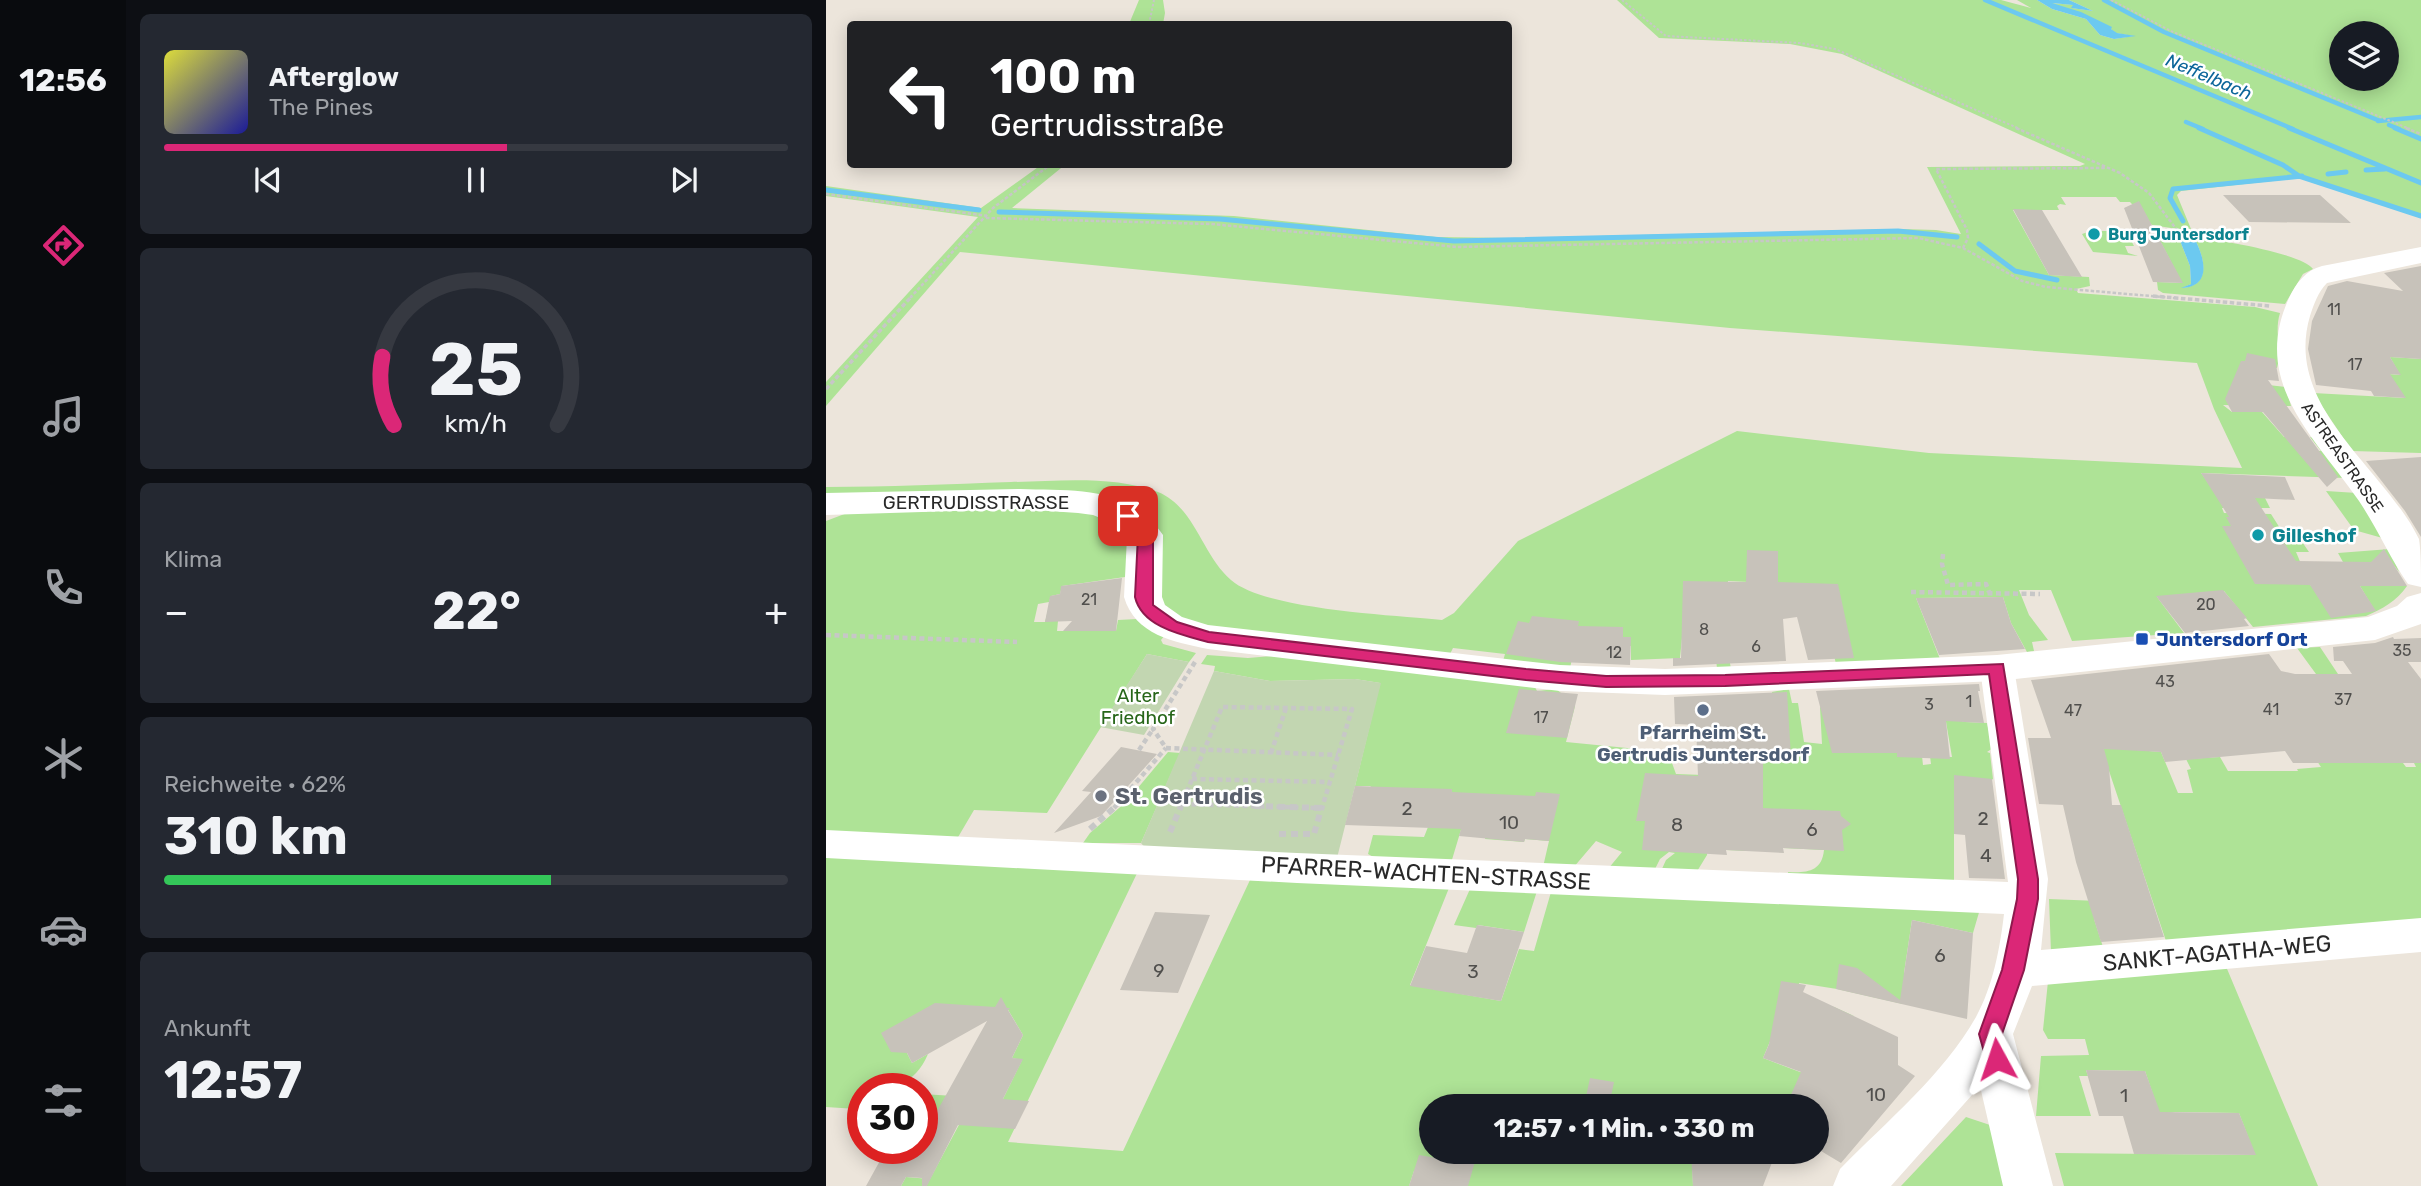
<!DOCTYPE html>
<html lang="de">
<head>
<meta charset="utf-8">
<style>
  body { margin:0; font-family:Rubik,sans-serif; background:#242831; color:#f1f3f6; height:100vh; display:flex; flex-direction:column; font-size:26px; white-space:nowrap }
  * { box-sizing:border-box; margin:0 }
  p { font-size:23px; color:#9ea1a6 }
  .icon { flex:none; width:38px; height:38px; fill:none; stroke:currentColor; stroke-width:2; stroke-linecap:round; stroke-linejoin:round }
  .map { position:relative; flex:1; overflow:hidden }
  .side { display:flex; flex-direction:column; gap:14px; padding:14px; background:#0d0f14; width:700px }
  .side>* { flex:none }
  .guide { position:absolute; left:21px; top:21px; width:665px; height:147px; border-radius:7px; box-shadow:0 4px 18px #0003; background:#202124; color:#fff; overflow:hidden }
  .tools { position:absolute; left:1503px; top:21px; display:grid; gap:14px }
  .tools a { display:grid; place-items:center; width:70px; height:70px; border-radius:50%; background:#171b24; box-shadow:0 4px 18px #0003; font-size:35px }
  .speed { position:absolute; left:21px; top:1073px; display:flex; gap:14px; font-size:35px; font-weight:700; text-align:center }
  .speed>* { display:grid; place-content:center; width:91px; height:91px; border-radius:50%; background:#171b24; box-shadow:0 4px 18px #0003; line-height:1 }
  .speed .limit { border:10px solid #d22; background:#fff; color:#111 }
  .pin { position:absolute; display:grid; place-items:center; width:60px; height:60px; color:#fff; margin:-30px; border-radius:14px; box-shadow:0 4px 10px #0006 }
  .me { position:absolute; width:77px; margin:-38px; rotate:355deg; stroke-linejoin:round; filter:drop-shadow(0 0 5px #0008) }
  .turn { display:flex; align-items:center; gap:24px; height:147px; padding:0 28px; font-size:32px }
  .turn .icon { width:91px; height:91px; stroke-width:2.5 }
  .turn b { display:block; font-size:49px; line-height:60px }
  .big { font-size:52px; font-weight:700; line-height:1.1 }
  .side .tile { flex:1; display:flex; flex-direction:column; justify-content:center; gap:10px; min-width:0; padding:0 24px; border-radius:10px; background:#242831 }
  .side .dial { align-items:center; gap:0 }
  .dial svg { height:182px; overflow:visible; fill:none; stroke:#363941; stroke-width:7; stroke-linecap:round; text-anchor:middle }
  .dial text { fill:#f1f3f6; stroke:none }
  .song { display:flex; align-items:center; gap:21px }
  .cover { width:84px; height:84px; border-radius:10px; background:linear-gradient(135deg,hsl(60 70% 55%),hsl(240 70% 35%)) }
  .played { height:7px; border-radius:4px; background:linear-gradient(90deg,#db2777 55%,#363941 55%) }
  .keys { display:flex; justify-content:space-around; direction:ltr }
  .heat { display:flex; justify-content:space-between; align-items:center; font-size:38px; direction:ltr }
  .charge { height:10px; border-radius:5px; background:linear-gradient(90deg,#34c759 62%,#363941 0) }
  .trip { position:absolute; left:593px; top:1094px; width:410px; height:70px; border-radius:35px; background:#171b24; box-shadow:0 4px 18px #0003; font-weight:700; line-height:70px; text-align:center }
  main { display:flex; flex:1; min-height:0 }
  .tab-bar { display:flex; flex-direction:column; width:126px; justify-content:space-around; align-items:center; background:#090b0e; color:#9ea1a6 }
  .tab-bar .icon { width:49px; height:49px }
  .tab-bar .active { color:#db2777 }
  .tab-bar b { font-size:32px; color:#f1f3f6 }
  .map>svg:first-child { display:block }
  .green { fill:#aee396; fill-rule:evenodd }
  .cemetery { fill:#c2d6b1 }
  .water { fill:#6cc9f0 }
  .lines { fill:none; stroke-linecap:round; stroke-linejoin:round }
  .stream-far1 { stroke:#6cc9f0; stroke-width:4.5 }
  .stream { stroke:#6cc9f0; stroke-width:5 }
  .building { fill:#c7c2ba }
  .path-far4 { stroke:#c7c7c7; stroke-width:2; stroke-dasharray:2.5 2; stroke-linecap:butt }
  .path-far3 { stroke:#c7c7c7; stroke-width:2.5; stroke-dasharray:3.5 2; stroke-linecap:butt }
  .path-far2 { stroke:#c7c7c7; stroke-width:3.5; stroke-dasharray:4.5 2.5; stroke-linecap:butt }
  .path-far1 { stroke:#c7c7c7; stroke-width:4.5; stroke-dasharray:5 3.5; stroke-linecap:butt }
  .path { stroke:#c7c7c7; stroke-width:6; stroke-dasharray:7 5; stroke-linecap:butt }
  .street { fill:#fff; fill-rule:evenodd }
  .secondary { fill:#fff; fill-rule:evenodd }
  .route { fill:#db2777; stroke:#8e194d; stroke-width:2 }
  .culture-dot { fill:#0f9aa8; stroke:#fff; stroke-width:2.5 }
  .transit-dot { fill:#1a4fb4; stroke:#fff; stroke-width:2.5 }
  .service-dot { fill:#5c6f8a; stroke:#fff; stroke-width:2.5 }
  .worship-dot { fill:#6b7280; stroke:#fff; stroke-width:2.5 }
  .labels { text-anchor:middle; stroke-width:5; stroke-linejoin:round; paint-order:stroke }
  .far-culture-label { font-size:16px; font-weight:bold; fill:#0d838f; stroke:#fff; text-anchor:start }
  .number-label { font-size:16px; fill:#504f4d }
  .far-street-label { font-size:16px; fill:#292929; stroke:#fff }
  .far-water-label { font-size:18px; font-style:italic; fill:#0c669a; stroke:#fff }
  .street-label { font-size:19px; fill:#292929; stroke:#fff }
  .culture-label { font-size:19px; font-weight:bold; fill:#0d838f; stroke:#fff; text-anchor:start }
  .transit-label { font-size:19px; font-weight:bold; fill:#164399; stroke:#fff; text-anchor:start }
  .park-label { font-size:19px; fill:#276619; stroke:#fff }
  .service-label { font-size:19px; font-weight:bold; fill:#4e5e75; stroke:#fff }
  .near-number-label { font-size:19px; fill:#504f4d }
  .near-worship-label { font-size:23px; font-weight:bold; fill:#5b616d; stroke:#fff; text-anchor:start }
  .near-street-label { font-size:23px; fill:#292929; stroke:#fff }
</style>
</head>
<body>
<main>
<nav class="tab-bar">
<b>12:56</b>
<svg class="icon active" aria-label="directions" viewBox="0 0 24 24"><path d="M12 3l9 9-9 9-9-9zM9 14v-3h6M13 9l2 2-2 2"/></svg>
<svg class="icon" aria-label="music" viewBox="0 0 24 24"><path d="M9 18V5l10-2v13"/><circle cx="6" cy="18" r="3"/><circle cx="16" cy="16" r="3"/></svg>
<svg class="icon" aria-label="phone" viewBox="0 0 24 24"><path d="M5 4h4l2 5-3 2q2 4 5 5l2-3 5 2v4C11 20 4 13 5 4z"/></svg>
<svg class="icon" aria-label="climate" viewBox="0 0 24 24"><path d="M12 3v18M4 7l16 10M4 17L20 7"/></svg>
<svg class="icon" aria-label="car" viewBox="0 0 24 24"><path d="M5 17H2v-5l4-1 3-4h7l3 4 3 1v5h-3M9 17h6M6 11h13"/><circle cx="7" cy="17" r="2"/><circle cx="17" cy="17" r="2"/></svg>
<svg class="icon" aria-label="filters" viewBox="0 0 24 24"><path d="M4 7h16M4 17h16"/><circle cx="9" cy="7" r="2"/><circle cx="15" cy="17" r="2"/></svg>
</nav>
<section class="side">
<div class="tile">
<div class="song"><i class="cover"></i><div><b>Afterglow</b><p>The Pines</p></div></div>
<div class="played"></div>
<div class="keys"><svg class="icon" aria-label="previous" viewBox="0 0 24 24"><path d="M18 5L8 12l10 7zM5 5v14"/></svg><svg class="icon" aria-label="pause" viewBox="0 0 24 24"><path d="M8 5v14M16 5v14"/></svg><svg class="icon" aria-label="next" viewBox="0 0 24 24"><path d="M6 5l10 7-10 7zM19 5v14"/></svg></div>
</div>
<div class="tile dial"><svg viewBox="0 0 100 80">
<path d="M14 69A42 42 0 1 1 86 69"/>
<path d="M14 69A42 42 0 0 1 9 39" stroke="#db2777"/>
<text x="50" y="56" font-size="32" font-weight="700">25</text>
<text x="50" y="72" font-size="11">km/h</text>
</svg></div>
<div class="tile"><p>Klima</p>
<div class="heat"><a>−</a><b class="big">22°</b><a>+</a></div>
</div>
<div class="tile"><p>Reichweite · 62%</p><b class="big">310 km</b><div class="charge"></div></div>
<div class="tile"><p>Ankunft</p><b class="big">12:57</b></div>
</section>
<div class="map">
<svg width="1595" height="1186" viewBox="0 0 1595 1186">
  <rect width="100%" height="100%" fill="#ece5db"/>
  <path class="green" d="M313,0H337L339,13L337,24H303Z
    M791,0H1175L1205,8L1191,0H1211L1226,9L1260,19L1274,35L1288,39L1307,36L1290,33C1270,16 1250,15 1224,3L1249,5L1246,8L1267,11L1243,0H1595V218L1473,178L1355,191L1351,195L1365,229L1419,238L1414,239L1326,225L1304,202H1294L1290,197H1235L1240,205L1234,204L1231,206L1233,210H1187L1223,275L1263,277L1264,286L1250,289L1252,293L1429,307L1454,313C1448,332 1456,350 1451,368L1437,366L1442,385L1460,387L1465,406L1397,405L1406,412H1436L1458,437H1474L1473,451H1495L1484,437L1488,438L1521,478L1375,473L1393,496L1439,498L1444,508H1396L1398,513L1445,514L1457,533H1470L1483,552H1470L1484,585L1549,611L1534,586H1581C1571,601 1556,609 1540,616L1427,627L1398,591L1331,597L1358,633L1246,641L1225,590H1193L1203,615L1222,640L1206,642L1208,651L1201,652L1185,623L1177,597L1090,598L1114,659L1010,664L1002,630L923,582L902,581L900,640L905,669H891L890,658L856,638L854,658L805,660V646L749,645L744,668L677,661L679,654L627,648L624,654L376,626L336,609L315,513L0,499V487C62,487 123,484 185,482C232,481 287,475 332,492C369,507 376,555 405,580C439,610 568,615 616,620L628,613L692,541L911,431L1103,453L1416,468L1388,409L1371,363L904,328L134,252L0,406V382L152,217L0,196V186L155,208L215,165L240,164L186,208L408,216L610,237L685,238L1076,229L1110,230L1135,234L1101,167L1254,166L1259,164L1016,54L964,44L833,38ZM1516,33H1561V79H1516Z
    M1265,231H1300L1308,246H1299L1302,253L1312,256L1267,252L1256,234Z
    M1329,231L1351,233L1364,266L1365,284L1356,288C1387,286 1378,255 1367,236C1390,240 1476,253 1487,269L1477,274L1459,304L1337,293L1332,290L1331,282L1356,283Z
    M1564,357L1595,359V453L1526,451L1487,393L1579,398L1551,373L1574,375Z
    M1500,491L1531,493L1560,539L1528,530Z
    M37,507L263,509L308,534L306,576L236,586L234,594L225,596L223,602L212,604L208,622H219L222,610L232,621L231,631H290L292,620L311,619L339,635L335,640L337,644L370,653L363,662L321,654L221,813L148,810L128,844L0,838V521Z
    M1564,549L1573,572L1566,563L1517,562L1512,553Z
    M1494,647L1512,674H1490L1471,648Z
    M381,655L422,658L446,656L709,687L711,691L730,689L735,693L733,704L749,706L740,742L842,752L850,774L905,776L947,708L946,692L963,689L966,703H972L978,742L996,744L994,707L1096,756L1097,765L1105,764L1104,756L1126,757L1119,716L1139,722L1161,723L1167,748L1161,752L1164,753L1167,779L1137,797H1128V883L962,876V872C980,873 996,872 998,850L957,848L922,826V851L900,850L883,827L881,855L870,873L835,871L840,860L849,853L843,852L834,859L828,871L782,869L796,852L770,841L747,868L717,867L723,841L699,839L698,842L659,839L668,805L643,803L625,863L551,859L542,854L547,835L598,837L602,827L544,786H529L554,683L529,679L444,681L388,671L389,666L375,664Z
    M1512,735L1531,763H1577L1580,767H1590L1588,763H1595V946L1399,964L1492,1186H1238L1229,1153L1429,1155L1413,1113L1349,1112L1334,1115L1319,1071L1260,1070L1262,1076H1253L1265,1116H1210L1215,1056L1263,1055L1259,1039H1222L1217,1030L1225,952L1223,899L1297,902L1268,919L1277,947L1340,941L1275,747L1335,752L1352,793H1367L1361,770L1365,769L1360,759L1394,757L1402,771H1472L1471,769L1495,767L1483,749Z
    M342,752L354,753L315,843H257L264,833L300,802Z
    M0,851L315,865L182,1142L297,1151L424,880L623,888L584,985L675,1001L693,949L708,951L725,892L1154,909L1147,933L1086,920L1078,973L1109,980L1077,1004L1011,989L973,983L971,1001L1008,1007L1028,1016L1004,1012L945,1039L937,1058L974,1072L1032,1084L967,1092L960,1106H934L923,1102L920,1106H606V1152H801L803,1164L866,1161L867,1186H642L588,1171L583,1186H75L80,1177L104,1179L135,1121L96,1117V1094L177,1099L196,1060L186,1058L197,1035L181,1008L78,1047L86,1063L102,1054C88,1086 68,1088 37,1088V1105L31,1109L0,1107Z
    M644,889L711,891L698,932L652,925L650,928L628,925Z
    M1140,1117L1167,1126L1181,1186H1075Z"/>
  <path class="cemetery" d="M321,654L363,662L318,735L274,727Z
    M388,671L444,681L529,679L555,683L511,858L321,850L315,843Z"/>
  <path class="water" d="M1211,0H1243L1267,11L1245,8L1247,5L1226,3L1255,12L1286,27L1285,29L1291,33L1310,36L1288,39L1274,35L1260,19L1226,9Z
    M1351,233L1367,236C1378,255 1388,287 1355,288L1365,284L1364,266Z"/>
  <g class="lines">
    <path class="stream-far1" d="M1159,0L1467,129
      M1278,0L1338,32L1554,121
      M1552,121L1595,117
      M1360,122L1377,129
      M1563,125L1573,129"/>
    <path class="stream" d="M1373,128L1457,165L1473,176L1595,216
      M1463,128L1595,183
      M1569,128L1595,139
      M1540,170L1559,169
      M1502,174L1520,172
      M0,190L153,210
      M173,212L394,219L628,241L1072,231L1131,237
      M1357,221L1344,198L1347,189L1476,176
      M1153,244L1189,271L1231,280"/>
  </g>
  <path class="building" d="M1397,195H1494L1525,223L1423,222Z
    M1313,201L1357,283L1327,282L1298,208Z
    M1187,209L1216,210L1256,277L1223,275Z
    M1595,266V359L1564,357L1575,375L1564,374L1580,398L1548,396L1545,391L1490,385L1482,349L1486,321L1502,286L1521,281L1577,291L1558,273Z
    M1421,353L1449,359L1453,381L1442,380L1512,477L1501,487L1437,412H1406L1399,399L1415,361H1419Z
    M1595,457V537L1579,511L1540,461Z
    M1375,473L1459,477L1469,500L1429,498L1470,561L1545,562L1558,549L1581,586H1534L1550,611L1505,618L1484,585L1429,584L1396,526H1405L1400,517H1403Z
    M921,550L952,551V582L1012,584L1028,658L982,660L971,617L957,619L960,661L847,666V658H855L857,581L920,582Z
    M296,578L290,631H237L246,621L219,622L224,596L234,594L235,586Z
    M1397,590L1421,618L1418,619L1423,626L1359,633L1330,596Z
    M1177,597L1185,623L1199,649L1113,655L1090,598Z
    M706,616L753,621L752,626L797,627V637H805L804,665L734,662L680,654L692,621L703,623Z
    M1567,637L1568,639L1595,638V662H1582L1595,679V763H1467L1459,751L1339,762L1335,752L1278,749L1283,767L1286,805H1295L1338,937L1275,942L1250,862L1237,805L1213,804L1202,738H1225L1205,680L1443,654L1455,671L1469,674H1526L1517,661H1508L1507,647L1549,643Z
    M1153,684L1154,691H1152L1158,723L1120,721L1124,759L1071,757V753H1006L990,691Z
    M693,689L752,694L741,738L680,733Z
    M961,692L965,757L937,756V808L1014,811L1015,816L1025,824L1016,830L1018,851L957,848L958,853L900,850L901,855L816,850L819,821H810L819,773L872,776L870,725L849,724L848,697Z
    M295,747L331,754L275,816L228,833L265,792L256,791Z
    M1128,775L1166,779L1179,879L1143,878L1139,835L1128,834Z
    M529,786L626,789V792L709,796L710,792L734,794L723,841L699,839L698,842L633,836L635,829L519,825Z
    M329,912L384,915L352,993L294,990Z
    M1086,920L1147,933L1141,1019L1010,989L1013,964L1031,968L1074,1000Z
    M651,925L698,932L675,1001L584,986L600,946L641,953Z
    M955,981L980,985L977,992L1072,1037V1065L1089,1076L1015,1163L990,1148V1106H960L975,1072L937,1058L943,1044Z
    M175,997L181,1008H184L182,1010L197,1035L186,1058L197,1059L177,1099L203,1101L189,1129L132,1125L101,1186H96V1178L80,1177L75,1186H40L61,1148H96V1117L112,1119L110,1113L161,1021L86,1063L81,1053L65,1052L55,1033L109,1003L169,1007Z
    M1260,1070L1319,1071L1334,1112L1413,1113L1430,1155L1308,1154L1297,1116H1273Z
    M764,1078L788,1082L783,1106H758Z
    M617,1152L650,1158L642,1186H583L593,1155L616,1159Z
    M865,1152H950L937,1186H867Z"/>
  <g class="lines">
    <path class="path-far4" d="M796,0L840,36L974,43L1009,49L1194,129
      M1285,0L1347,32L1584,129
      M323,24L328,0"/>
    <path class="path-far3" d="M1190,128L1294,173L1323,193L1351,230
      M1580,128L1595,134
      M0,194L161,216
      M160,218L385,224L631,247L1092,238L1137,248L1196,281L1220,287L1348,298
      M1137,248L1142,238L1141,230L1110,169L1279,168
      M84,298L167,208L225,164"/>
    <path class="path-far2" d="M1327,296L1444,306
      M0,389L86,296"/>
    <path class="path-far1" d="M1117,554L1116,564L1122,585L1160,584L1163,592
      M1085,592L1214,594
      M0,635L191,642
      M369,662L327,729L340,748L512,755
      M313,750L327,729
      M445,753L460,708
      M366,779L504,782
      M357,804L489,808
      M288,808L340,748
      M354,808L396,707L526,709L496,808"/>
    <path class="path" d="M428,806L496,808
      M264,829L290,806
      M344,832L355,806
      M453,834H488L496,806"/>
    <path class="street" d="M1171,657L1183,660L1188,668L1222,879L1215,950L1595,918V952L1206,986L1187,1034L1227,1186H1177L1154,1086L1065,1186H1007L1014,1169C1061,1121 1117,1075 1150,1017C1167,986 1174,948 1178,914L471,883L0,858V830L471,853L1182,882L1154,668L1159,660Z"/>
    <path class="secondary" d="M1595,247V263L1501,283C1492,292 1488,304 1484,316C1457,407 1558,467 1593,539C1595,551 1595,574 1595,587L1582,584C1564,558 1551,528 1533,501C1489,437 1424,383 1463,298C1470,283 1480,270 1496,266Z
      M194,489C248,491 303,485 337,535L336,597L339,605L356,617L382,625L734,665L839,669L1171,655L1542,617L1571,606L1581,597L1595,593V624L1549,640L1171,681L839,695L734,691L382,649C348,642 309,635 298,597L301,537L289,524L267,515L252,513L194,509L0,515V493Z"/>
  </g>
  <path class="route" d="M302,511L307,513L327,535V605L351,622L383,632L700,669L780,676L899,675L1177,664L1212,879V899L1198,970L1176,1034L1182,1059L1179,1066L1171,1069L1162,1066L1153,1034L1176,970L1191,899L1192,879L1163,674L899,686L780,687L700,680L382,642C356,635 316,627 309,597L312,535L295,516Z"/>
  <g class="culture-dot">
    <circle cx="1268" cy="234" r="7"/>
    <circle cx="1432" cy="535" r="7"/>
  </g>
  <rect class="transit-dot" x="1309" y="632" width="14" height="14" rx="3.5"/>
  <circle class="service-dot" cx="877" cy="710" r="7"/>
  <circle class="worship-dot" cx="275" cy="796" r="7"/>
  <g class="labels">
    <g class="far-culture-label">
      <text x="1282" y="240">Burg Juntersdorf</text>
    </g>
    <g class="number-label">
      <text x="1508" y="315">11</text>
      <text x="1529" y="370">17</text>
      <text x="263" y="605">21</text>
      <text x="1380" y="610">20</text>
      <text x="878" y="635">8</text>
      <text x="930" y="652">6</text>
      <text x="1576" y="656">35</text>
      <text x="788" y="658">12</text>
      <text x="1339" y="687">43</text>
      <text x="1517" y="705">37</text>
      <text x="1143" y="707">1</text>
      <text x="1103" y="710">3</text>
      <text x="1445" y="715">41</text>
      <text x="1247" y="716">47</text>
      <text x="715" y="723">17</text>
    </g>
    <g class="far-street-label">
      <text transform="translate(1517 457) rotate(55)" y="6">ASTREASTRASSE</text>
    </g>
    <g class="far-water-label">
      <text transform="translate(1383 77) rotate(23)" y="6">Neffelbach</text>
    </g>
    <g class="street-label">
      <text x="150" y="509">GERTRUDISSTRASSE</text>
    </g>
    <g class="culture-label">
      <text x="1446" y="542">Gilleshof</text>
    </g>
    <g class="transit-label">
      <text x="1330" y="646">Juntersdorf Ort</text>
    </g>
    <g class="park-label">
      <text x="312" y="702">Alter<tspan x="312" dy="22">Friedhof</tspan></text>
    </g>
    <g class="service-label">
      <text x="877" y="739">Pfarrheim St.<tspan x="877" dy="22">Gertrudis Juntersdorf</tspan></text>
    </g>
    <g class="near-number-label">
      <text x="581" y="815">2</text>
      <text x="1157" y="825">2</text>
      <text x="683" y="829">10</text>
      <text x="851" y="831">8</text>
      <text x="986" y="836">6</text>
      <text x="1160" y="862">4</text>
      <text x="1114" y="962">6</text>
      <text x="333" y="977">9</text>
      <text x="647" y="978">3</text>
      <text x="1050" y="1101">10</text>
      <text x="1298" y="1102">1</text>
    </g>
    <g class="near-worship-label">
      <text x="289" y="804">St. Gertrudis</text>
    </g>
    <g class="near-street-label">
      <text transform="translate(600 873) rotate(3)" y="8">PFARRER-WACHTEN-STRASSE</text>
      <text transform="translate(1391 953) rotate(-5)" y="8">SANKT-AGATHA-WEG</text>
    </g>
  </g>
</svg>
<div class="tools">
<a><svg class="icon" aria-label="layers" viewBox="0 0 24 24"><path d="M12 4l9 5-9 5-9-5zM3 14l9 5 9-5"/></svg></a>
</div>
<div class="speed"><div class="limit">30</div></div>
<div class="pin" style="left:302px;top:516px;background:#d93025"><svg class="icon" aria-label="arrive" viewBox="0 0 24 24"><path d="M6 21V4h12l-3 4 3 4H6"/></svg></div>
<svg class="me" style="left:1171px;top:1059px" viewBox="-20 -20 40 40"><path d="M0-17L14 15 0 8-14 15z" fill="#db2777" stroke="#fff" stroke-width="4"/></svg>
<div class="trip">12:57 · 1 Min. · 330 m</div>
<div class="guide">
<div class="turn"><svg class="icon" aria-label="left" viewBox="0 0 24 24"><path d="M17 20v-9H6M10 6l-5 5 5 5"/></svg><div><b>100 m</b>Gertrudisstraße</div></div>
</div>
</div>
</main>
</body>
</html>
